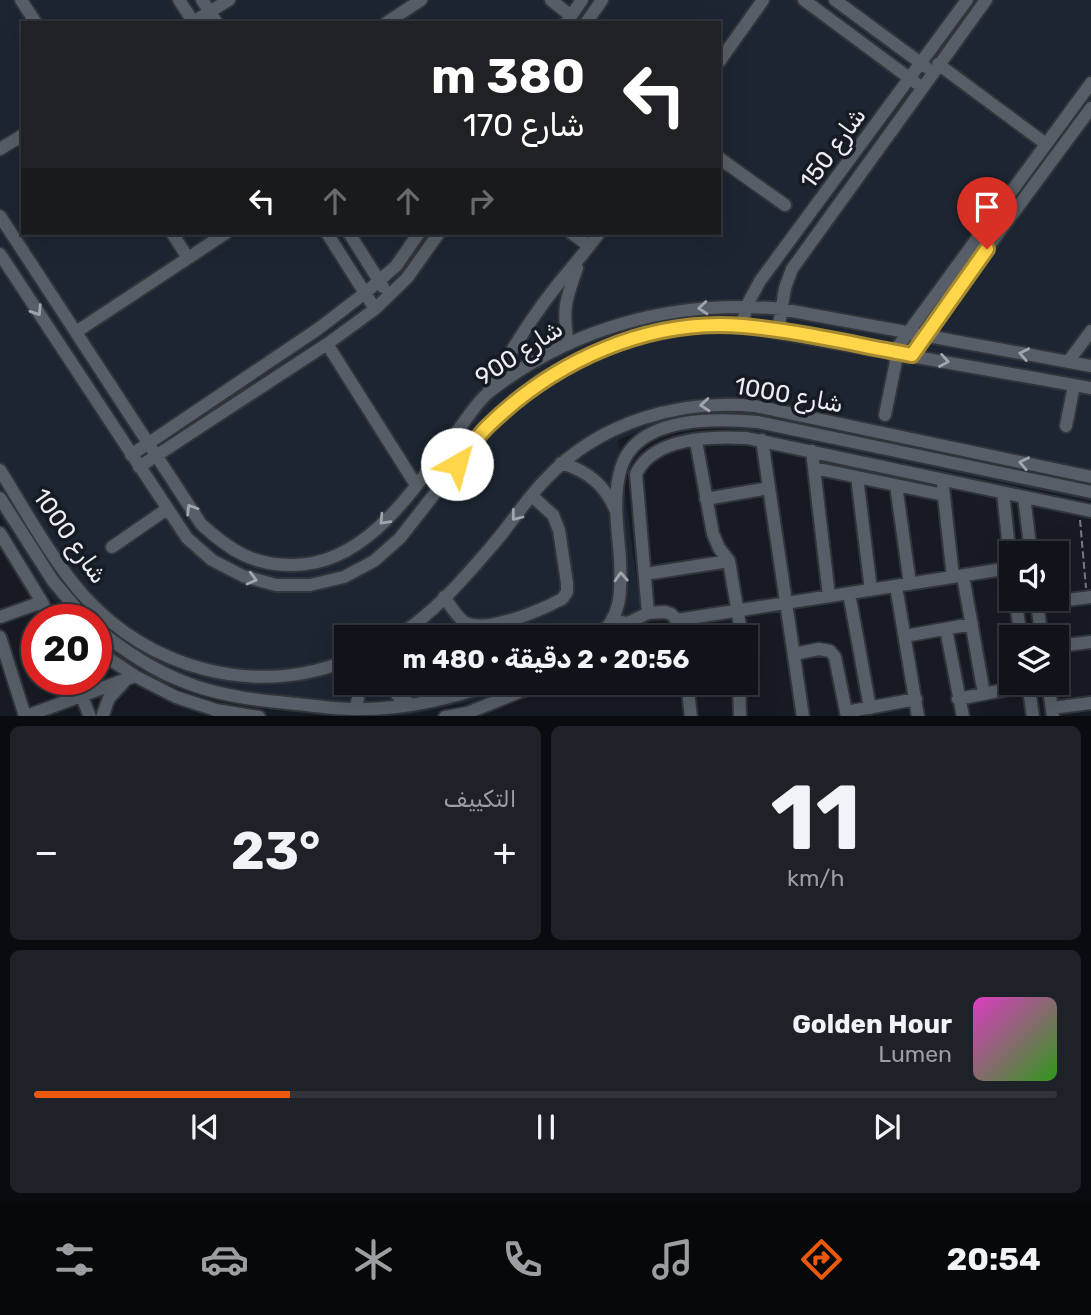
<!DOCTYPE html>
<html lang="ar">
<head>
<meta charset="utf-8">
<style>
  body { margin:0; font-family:Rubik,Vazirmatn,sans-serif; background:#1e2127; color:#f1f3f6; direction:rtl; height:100vh; display:flex; flex-direction:column; font-size:26px; white-space:nowrap }
  * { box-sizing:border-box; margin:0 }
  p { font-size:23px; color:#9c9ea2 }
  .icon { flex:none; width:38px; height:38px; fill:none; stroke:currentColor; stroke-width:2; stroke-linecap:round; stroke-linejoin:round }
  .map { position:relative; height:716px; overflow:hidden; direction:ltr }
  .panel { display:flex; flex-direction:column; gap:10px; padding:10px; background:#090b0e; flex:1 }
  .panel>* { flex:none }
  .hud { position:absolute; left:21px; top:21px; width:700px; height:214px; border-radius:0px; box-shadow:0 7px 28px #0002,0 0 0 2px #303339; direction:rtl; background:#202124; color:#fff; overflow:hidden }
  .fabs { position:absolute; left:999px; top:541px; display:grid; gap:14px }
  .fabs a { display:grid; place-items:center; width:70px; height:70px; border-radius:0px; background:#10141a; box-shadow:0 7px 28px #0002,0 0 0 2px #303339; font-size:35px }
  .speed { position:absolute; left:21px; top:604px; display:flex; gap:14px; font-size:35px; font-weight:700; text-align:center }
  .speed>* { display:grid; place-content:center; width:91px; height:91px; border-radius:50%; background:#10141a; box-shadow:0 7px 28px #0002,0 0 0 2px #303339; line-height:1 }
  .speed .limit { border:10px solid #d22; background:#fff; color:#111 }
  .pin { position:absolute; display:grid; place-items:center; width:60px; height:60px; color:#fff; margin:-72px -30px; border-radius:50% 50% 50% 0; rotate:-45deg; box-shadow:0 0 7px #0007 }
  .pin .icon { rotate:45deg }
  .me { position:absolute; width:77px; margin:-38px; rotate:38deg; stroke-linejoin:round; filter:drop-shadow(0 0 5px #0008) }
  .turn { display:flex; align-items:center; gap:24px; height:147px; padding:0 21px; font-size:32px }
  .turn .icon { width:91px; height:91px; stroke-width:2.5 }
  .turn b { display:block; font-size:49px; line-height:60px }
  .lanes { display:flex; align-items:center; height:66px; padding:0 21px; background:#0003; justify-content:center; gap:35px; direction:ltr }
  .lanes .off { opacity:.35 }
  .big { font-size:52px; font-weight:700; line-height:1.1 }
  .panel .widget { flex:1; display:flex; flex-direction:column; justify-content:center; gap:10px; min-width:0; padding:0 24px; border-radius:10px; background:#1e2127 }
  .panel .dial { align-items:center; gap:0 }
  .dial b { font-size:91px; line-height:1 }
  .song { display:flex; align-items:center; gap:21px }
  .cover { width:84px; height:84px; border-radius:10px; background:linear-gradient(135deg,hsl(310 70% 55%),hsl(110 70% 35%)) }
  .played { height:7px; border-radius:4px; background:linear-gradient(90deg,#ea580c 25%,#303339 25%) }
  .keys { display:flex; justify-content:space-around; direction:ltr }
  .heat { display:flex; justify-content:space-between; align-items:center; font-size:38px; direction:ltr }
  .panel .tiles { flex:1; display:grid; gap:10px; grid-template-columns:1fr 1fr }
  .widget:last-child { grid-column:span 2 }
  .trip { position:absolute; left:334px; top:625px; width:424px; height:70px; border-radius:0px; background:#10141a; box-shadow:0 7px 28px #0002,0 0 0 2px #303339; font-weight:700; line-height:70px; text-align:center; direction:rtl }
  .menu { display:flex; height:112px; justify-content:space-around; align-items:center; background:#06080a; color:#9c9ea2 }
  .menu .icon { width:49px; height:49px }
  .menu .on { color:#ea580c }
  .menu b { font-size:32px; color:#f1f3f6 }
  .map>svg:first-child { display:block }
  .built { fill:#1c2531; fill-rule:evenodd }
  .lines { fill:none; stroke-linecap:round; stroke-linejoin:round }
  .minor-casing { stroke:#31353a; stroke-width:16 }
  .path { stroke:#777c82; stroke-width:2; stroke-dasharray:7 3.5; stroke-linecap:butt }
  .minor { stroke:#575e67; stroke-width:12 }
  .oneway { stroke:#a1a6ae }
  .route-casing { stroke:#a68a30; stroke-width:18 }
  .route { stroke:#ffd54a; stroke-width:12 }
  .labels { text-anchor:middle; stroke-width:7; stroke-linejoin:round; paint-order:stroke }
  .street-label { font-size:24px; fill:#ebeff4; stroke:#161b23 }
</style>
</head>
<body>
<div class="map">
<svg width="1091" height="717" viewBox="0 0 1091 717">
  <rect width="100%" height="100%" fill="#161b23"/>
  <path class="built" d="M0,0H1091V501L755,432L698,425L646,429L618,440L640,605L626,637H346V682L523,683L471,702L407,715H324L240,689L188,684L121,658L96,640V620L73,619L45,591L0,516ZM23,23H719V233H23Z"/>
  <g class="lines">
    <g class="minor-casing">
      <path id="minor" d="M21,0L36,23
        M179,0L194,23
        M202,0L217,23
        M551,0L571,16
        M804,0L916,83
        M835,0L926,67
        M193,22L229,0
        M386,23L421,0
        M566,23L582,0
        M586,23L602,0
        M719,62L763,0
        M938,64L1046,144
        M0,149L23,135
        M719,158L785,205
        M0,216L201,524C229,550 254,566 294,565C370,564 417,483 459,429C468,417 477,402 489,392C572,327 676,299 781,309L1091,366
        M172,233L188,258
        M327,233L375,309
        M349,233L383,287
        M571,233L589,246
        M0,254L187,538L212,560L243,576L276,585H310L344,577L374,561L400,538L486,428L541,380L588,355L637,337L689,327L742,326L1091,388
        M742,326L747,305L760,281L967,0
        M778,331L785,288L792,269L986,0
        M76,332L226,233
        M568,343C562,309 566,299 577,268
        M327,344L416,485
        M907,357L912,355L957,289L1091,108
        M1068,362L1091,331
        M489,390C509,353 532,317 558,284C572,267 586,251 599,233
        M885,415L896,361L894,352L1091,83
        M1066,426L1074,385
        M762,440L803,717
        M696,441L713,534L719,548L729,561L742,637
        M812,451L829,596
        M131,455L318,329L365,293L396,266L419,233
        M561,463C588,471 605,485 616,511
        M139,467L327,344L375,309L407,278L439,233
        M814,468L944,495
        M0,470C26,512 51,558 83,595C150,669 253,697 346,661
        M857,477L871,590
        M896,485L910,584
        M943,487L953,577
        M1003,493L1012,576
        M1024,497L1031,553
        M0,498L53,581L86,620
        M706,499L769,488
        M0,533L42,602L50,620
        M112,547L167,509
        M645,574L729,561
        M963,576L984,694
        M896,586L918,717
        M849,593L870,708
        M444,597C450,605 458,619 466,623C489,633 541,610 562,599L567,592V583L559,530L553,515L532,496
        M1015,598L1021,637
        M1036,598L1042,637
        M1036,604L1091,597
        M648,613L636,474C653,437 712,436 747,438L1091,511
        M0,617L42,602
        M677,620L1010,568
        M613,621L628,623L648,613L665,612L671,614L677,620L680,637
        M96,628C122,649 151,669 182,681C215,695 252,700 287,703C310,705 333,709 356,709C404,710 453,698 498,682
        M946,629L963,717
        M905,636L972,624
        M0,637L25,716
        M396,637C435,613 466,576 496,541C513,521 527,498 546,479C599,422 679,399 755,406L1091,477
        M597,637C623,617 621,589 620,559C618,530 612,497 621,468C637,416 715,418 758,422L1091,492
        M1057,646L1091,642
        M96,650L135,676L176,697L216,710L221,717
        M794,654L819,649L830,651L835,657L847,717
        M75,679L90,717
        M387,682L399,697L412,705
        M687,682L691,717
        M739,682L740,717
        M1028,682L1033,717
        M1048,682L1053,717
        M958,699L1029,685
        M1052,708L1091,703
        M355,709L358,699L357,682
        M216,710L259,717
        M846,712L916,699
        M24,717L135,676
        M102,717L109,698L124,682
        M445,717L467,713L544,682"/>
    </g>
    <path class="path" d="M1080,520L1086,588"/>
    <use href="#minor" class="minor"/>
  </g>
  <defs><path id="oneway-chevron" d="M-2-3.5L2.5 0L-2 3.5" fill="none" stroke-width="1.6" stroke-linecap="round" stroke-linejoin="round" transform="scale(1.75)"/></defs>
  <g class="oneway">
    <use href="#oneway-chevron" transform="translate(703 308) rotate(175)"/>
    <use href="#oneway-chevron" transform="translate(37 311) rotate(57)"/>
    <use href="#oneway-chevron" transform="translate(1024 354) rotate(-169)"/>
    <use href="#oneway-chevron" transform="translate(944 361) rotate(10)"/>
    <use href="#oneway-chevron" transform="translate(705 405) rotate(175)"/>
    <use href="#oneway-chevron" transform="translate(1024 463) rotate(-168)"/>
    <use href="#oneway-chevron" transform="translate(191 509) rotate(-122)"/>
    <use href="#oneway-chevron" transform="translate(516 516) rotate(128)"/>
    <use href="#oneway-chevron" transform="translate(384 520) rotate(133)"/>
    <use href="#oneway-chevron" transform="translate(621 577) rotate(-93)"/>
    <use href="#oneway-chevron" transform="translate(252 579) rotate(15)"/>
  </g>
  <g class="lines">
    <g class="route-casing">
      <path id="route" d="M457,464C467,452 476,438 487,427C554,361 648,318 743,326C800,331 856,345 912,355L987,249"/>
    </g>
    <use href="#route" class="route"/>
  </g>
  <g class="labels">
    <g class="street-label">
      <text transform="translate(833 148) rotate(-54)" y="8">شارع 150</text>
      <text transform="translate(519 353) rotate(-33)" y="8">شارع 900</text>
      <text transform="translate(789 395) rotate(10)" y="8">شارع 1000</text>
      <text transform="translate(70 536) rotate(55)" y="8">شارع 1000</text>
    </g>
  </g>
</svg>
<div class="fabs">
<a><svg class="icon" aria-label="sound" viewBox="0 0 24 24"><path d="M4 9h4l5-4v14l-5-4H4zM17 9q2 3 0 6"/></svg></a>
<a><svg class="icon" aria-label="layers" viewBox="0 0 24 24"><path d="M12 4l9 5-9 5-9-5zM3 14l9 5 9-5"/></svg></a>
</div>
<div class="speed"><div class="limit">20</div></div>
<div class="pin" style="left:987px;top:249px;background:#d93025"><svg class="icon" aria-label="arrive" viewBox="0 0 24 24"><path d="M6 21V4h12l-3 4 3 4H6"/></svg></div>
<svg class="me" style="left:457px;top:464px" viewBox="-20 -20 40 40"><circle r="19" fill="#fff"/><path d="M0-13L10 11 0 6-10 11z" fill="#ffd54a"/></svg>
<div class="trip">20:56 · 2 دقيقة · 480 m</div>
<div class="hud">
<div class="turn"><svg class="icon" aria-label="left" viewBox="0 0 24 24"><path d="M17 20v-9H6M10 6l-5 5 5 5"/></svg><div><b>380 m</b>شارع 170</div></div>
<div class="lanes"><svg class="icon" aria-label="left" viewBox="0 0 24 24"><path d="M17 20v-9H6M10 6l-5 5 5 5"/></svg><svg class="icon off" aria-label="ahead" viewBox="0 0 24 24"><path d="M12 20V5M6 11l6-6 6 6"/></svg><svg class="icon off" aria-label="ahead" viewBox="0 0 24 24"><path d="M12 20V5M6 11l6-6 6 6"/></svg><svg class="icon off" aria-label="right" viewBox="0 0 24 24"><path d="M7 20v-9h11M14 6l5 5-5 5"/></svg></div>
</div>
</div>
<section class="panel">
<div class="tiles">
<div class="widget dial"><b>11</b><p>km/h</p></div>
<div class="widget"><p>التكييف</p>
<div class="heat"><a>−</a><b class="big">23°</b><a>+</a></div>
</div>
<div class="widget">
<div class="song"><i class="cover"></i><div><b>Golden Hour</b><p>Lumen</p></div></div>
<div class="played"></div>
<div class="keys"><svg class="icon" aria-label="previous" viewBox="0 0 24 24"><path d="M18 5L8 12l10 7zM5 5v14"/></svg><svg class="icon" aria-label="pause" viewBox="0 0 24 24"><path d="M8 5v14M16 5v14"/></svg><svg class="icon" aria-label="next" viewBox="0 0 24 24"><path d="M6 5l10 7-10 7zM19 5v14"/></svg></div>
</div>
</div>
</section>
<nav class="menu">
<b>20:54</b>
<svg class="icon on" aria-label="directions" viewBox="0 0 24 24"><path d="M12 3l9 9-9 9-9-9zM9 14v-3h6M13 9l2 2-2 2"/></svg>
<svg class="icon" aria-label="music" viewBox="0 0 24 24"><path d="M9 18V5l10-2v13"/><circle cx="6" cy="18" r="3"/><circle cx="16" cy="16" r="3"/></svg>
<svg class="icon" aria-label="phone" viewBox="0 0 24 24"><path d="M5 4h4l2 5-3 2q2 4 5 5l2-3 5 2v4C11 20 4 13 5 4z"/></svg>
<svg class="icon" aria-label="climate" viewBox="0 0 24 24"><path d="M12 3v18M4 7l16 10M4 17L20 7"/></svg>
<svg class="icon" aria-label="car" viewBox="0 0 24 24"><path d="M5 17H2v-5l4-1 3-4h7l3 4 3 1v5h-3M9 17h6M6 11h13"/><circle cx="7" cy="17" r="2"/><circle cx="17" cy="17" r="2"/></svg>
<svg class="icon" aria-label="filters" viewBox="0 0 24 24"><path d="M4 7h16M4 17h16"/><circle cx="9" cy="7" r="2"/><circle cx="15" cy="17" r="2"/></svg>
</nav>
</body>
</html>
